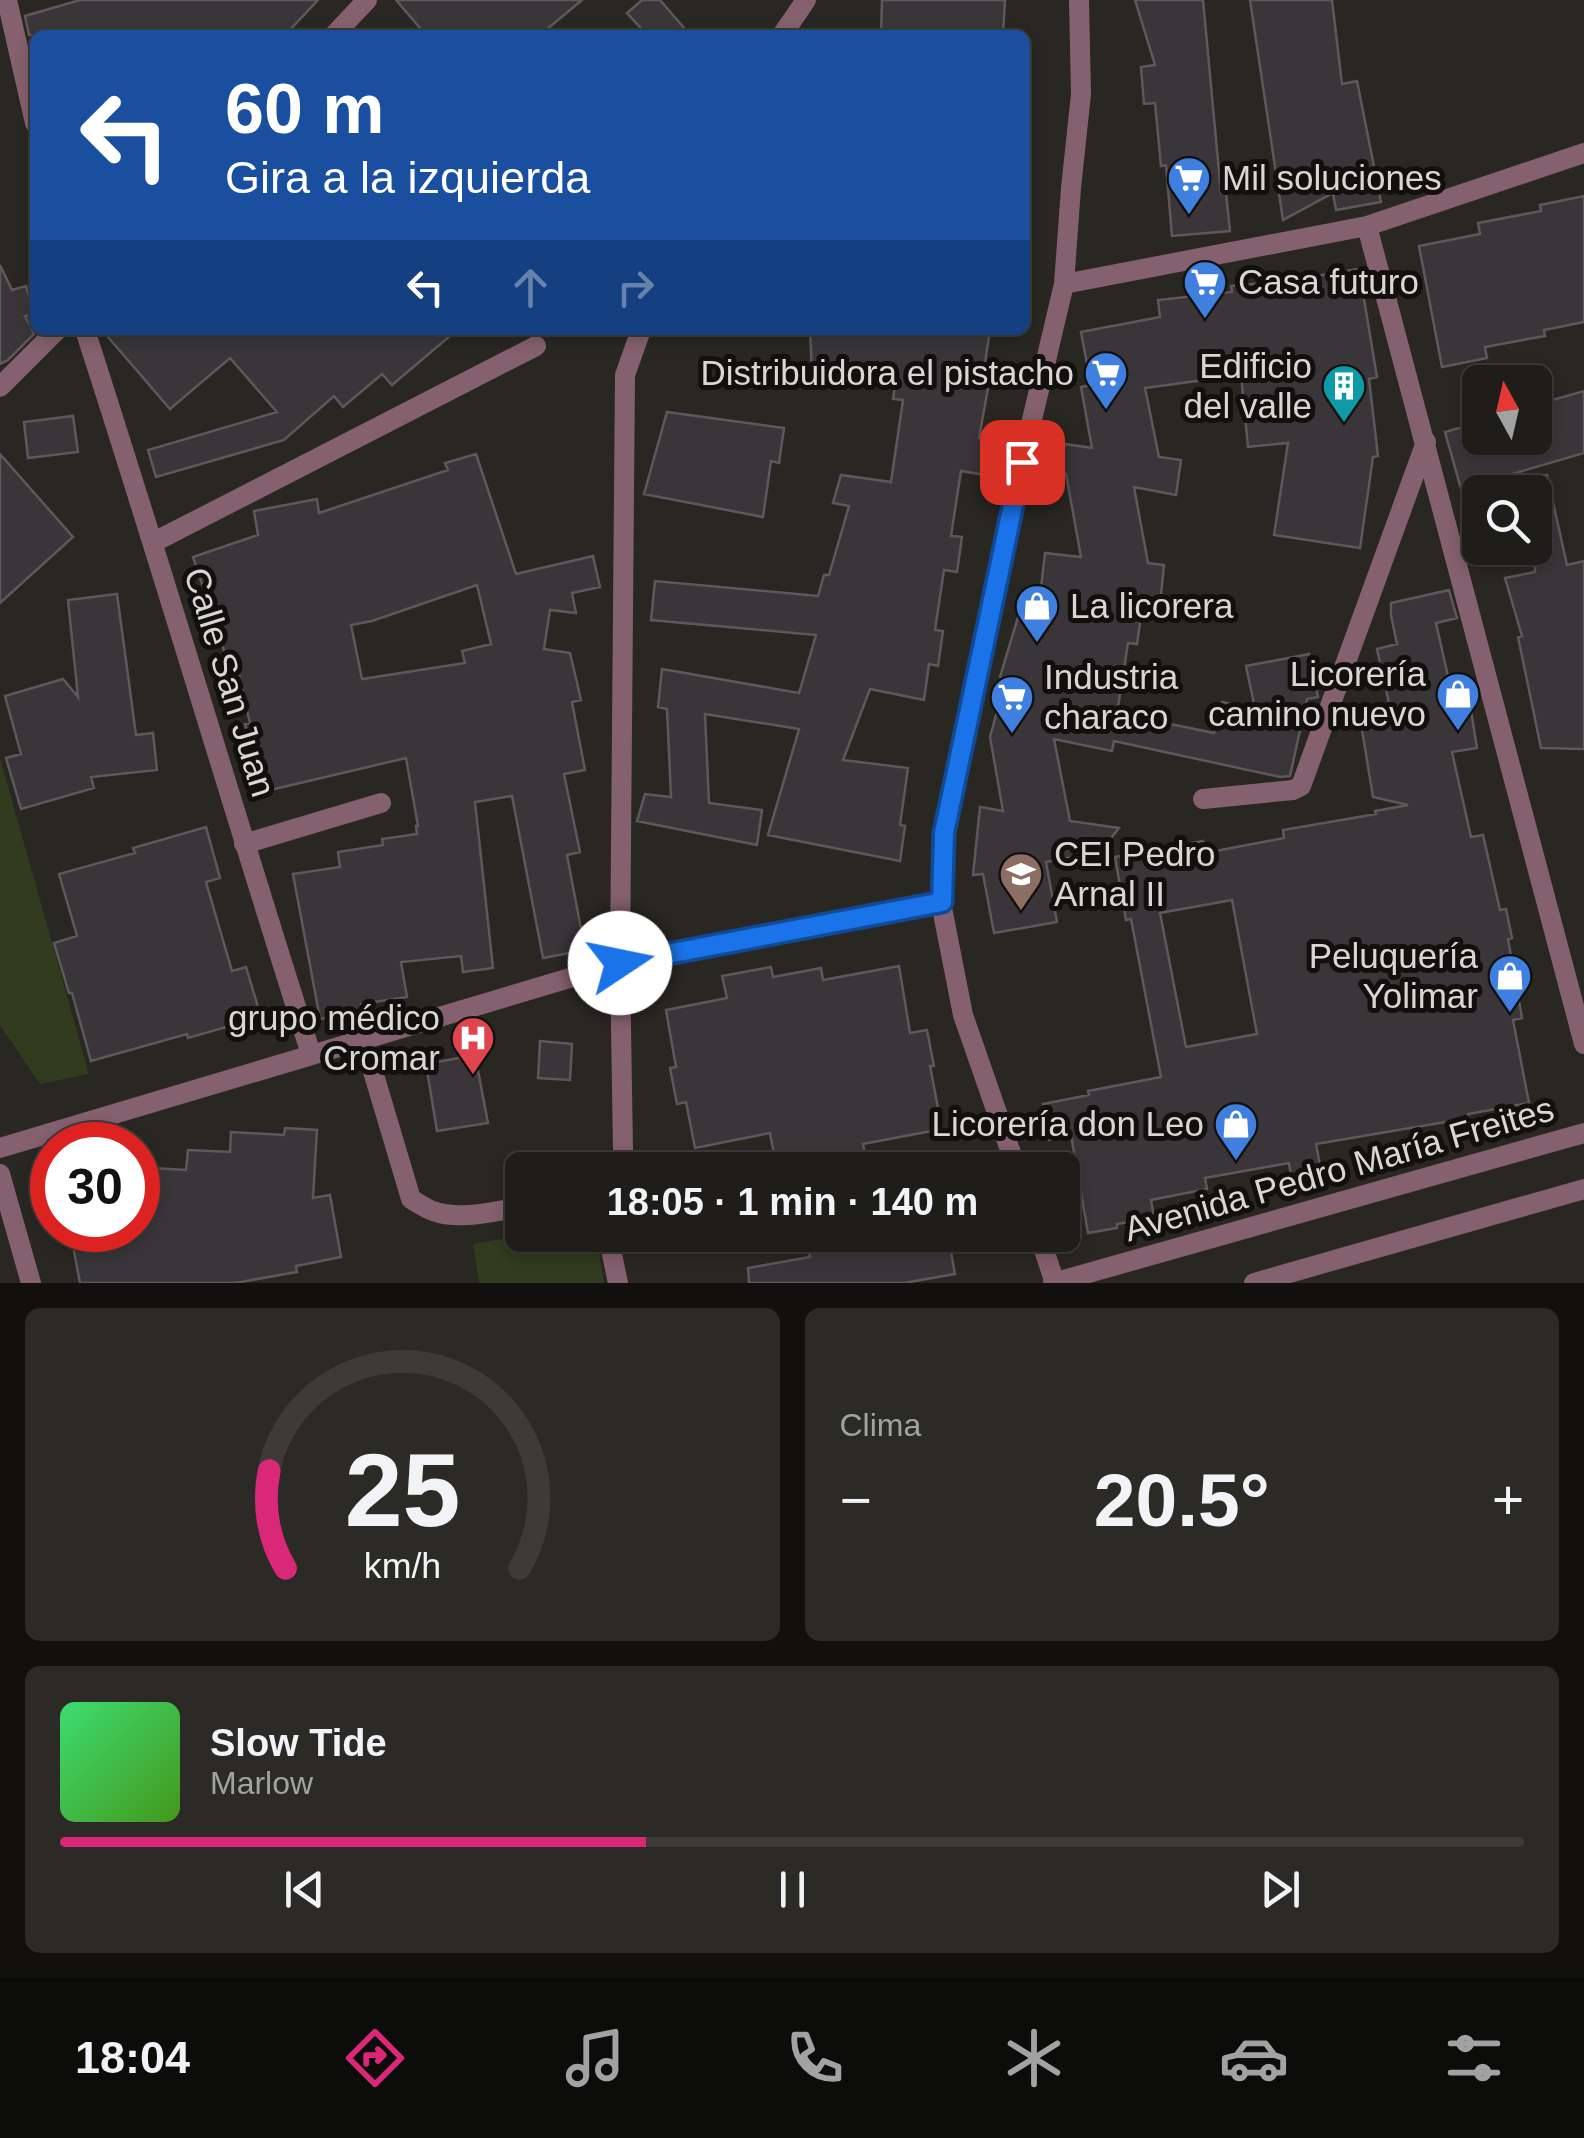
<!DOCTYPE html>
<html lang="es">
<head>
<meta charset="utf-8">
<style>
  body { margin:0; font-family:Arial,sans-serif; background:#2c2a27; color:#f1f3f6; height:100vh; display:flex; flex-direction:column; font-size:38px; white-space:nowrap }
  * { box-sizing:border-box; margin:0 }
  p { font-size:32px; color:#a1a2a2 }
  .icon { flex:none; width:55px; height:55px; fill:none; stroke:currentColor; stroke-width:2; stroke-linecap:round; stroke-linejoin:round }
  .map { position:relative; height:1283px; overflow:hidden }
  .side { display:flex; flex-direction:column; gap:25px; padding:25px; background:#11100e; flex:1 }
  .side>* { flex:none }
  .hud { position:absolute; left:30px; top:30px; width:1000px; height:305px; border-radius:15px; box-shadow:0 5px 15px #0003,0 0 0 2px #3c3b39; background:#1a4fa0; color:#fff; overflow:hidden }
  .needle { width:65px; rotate:352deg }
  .tools { position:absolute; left:1462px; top:365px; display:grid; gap:20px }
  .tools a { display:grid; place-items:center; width:90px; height:90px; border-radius:15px; background:#1f1d1a; box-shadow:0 5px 15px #0003,0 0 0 2px #3c3b39; font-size:50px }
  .speed { position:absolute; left:30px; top:1122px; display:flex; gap:20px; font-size:50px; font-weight:700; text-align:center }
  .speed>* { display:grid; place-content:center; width:130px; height:130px; border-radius:50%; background:#1f1d1a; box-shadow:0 5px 15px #0003,0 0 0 2px #3c3b39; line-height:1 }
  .speed .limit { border:15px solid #d22; background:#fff; color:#111 }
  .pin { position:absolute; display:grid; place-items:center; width:85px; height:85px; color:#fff; margin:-42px; border-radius:20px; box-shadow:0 5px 15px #0006 }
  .me { position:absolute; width:110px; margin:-55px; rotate:79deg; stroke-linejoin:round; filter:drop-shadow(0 0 8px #0008) }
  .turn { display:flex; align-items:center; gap:35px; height:210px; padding:0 30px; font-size:45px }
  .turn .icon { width:130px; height:130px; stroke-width:2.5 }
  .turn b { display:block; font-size:70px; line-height:85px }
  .lanes { display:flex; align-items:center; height:95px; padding:0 30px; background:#0003; justify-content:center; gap:50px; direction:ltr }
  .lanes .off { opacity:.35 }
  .big { font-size:75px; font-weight:700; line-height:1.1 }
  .side .widget { flex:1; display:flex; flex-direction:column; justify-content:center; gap:15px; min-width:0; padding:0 35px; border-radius:15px; background:#2c2a27 }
  .side .dial { align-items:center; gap:0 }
  .dial svg { height:260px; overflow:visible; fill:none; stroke:#3c3b39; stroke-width:7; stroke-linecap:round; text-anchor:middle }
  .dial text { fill:#f1f3f6; stroke:none }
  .song { display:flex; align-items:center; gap:30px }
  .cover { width:120px; height:120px; border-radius:15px; background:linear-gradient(135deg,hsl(140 70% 55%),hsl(100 70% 35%)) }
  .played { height:10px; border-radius:5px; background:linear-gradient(90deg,#db2777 40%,#3c3b39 40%) }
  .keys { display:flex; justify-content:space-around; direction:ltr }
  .heat { display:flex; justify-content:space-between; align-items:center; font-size:55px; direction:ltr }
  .side .tiles { flex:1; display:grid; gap:25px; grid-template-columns:1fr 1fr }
  .widget:last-child { grid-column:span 2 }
  .trip { position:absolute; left:505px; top:1152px; width:575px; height:100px; border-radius:15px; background:#1f1d1a; box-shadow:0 5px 15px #0003,0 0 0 2px #3c3b39; font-weight:700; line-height:100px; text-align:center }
  .menu { display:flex; height:160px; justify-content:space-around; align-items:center; background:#0c0c0a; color:#a1a2a2 }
  .menu .icon { width:70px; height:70px }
  .menu .on { color:#db2777 }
  .menu b { font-size:45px; color:#f1f3f6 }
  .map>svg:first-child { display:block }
  .green { fill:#303c1d }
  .building { fill:#3a3539; stroke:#5e585c; stroke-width:2.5; fill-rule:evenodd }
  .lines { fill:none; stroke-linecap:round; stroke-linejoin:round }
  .minor { stroke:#85606e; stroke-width:20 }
  .tertiary { stroke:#85606e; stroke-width:20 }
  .route-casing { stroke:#114b97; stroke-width:25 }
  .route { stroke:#1a73e8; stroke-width:18 }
  .labels { text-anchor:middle; stroke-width:10; stroke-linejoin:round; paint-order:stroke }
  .poi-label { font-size:35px; fill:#d9d7d4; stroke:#11100e; text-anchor:end }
  .street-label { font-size:35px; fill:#d9d7d4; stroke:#11100e }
</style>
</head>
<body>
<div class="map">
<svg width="1584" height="1283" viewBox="0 0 1584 1283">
  <rect width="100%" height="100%" fill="#292722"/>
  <path class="green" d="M0,758L89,1074L40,1084L0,1025Z
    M527,1235H596L604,1283H479L473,1244Z"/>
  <path class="building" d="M80,0H318L285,35H29L25,16Z
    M396,0H582L540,35H426Z
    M642,0H660L690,35H647L627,13Z
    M882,0H1005L1003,35H881Z
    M1135,0H1203L1221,193H1226L1230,231L1172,236L1166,165L1161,166L1155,103L1144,104L1141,67L1155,65Z
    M1250,0H1332L1342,84L1357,81L1381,202L1336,210L1333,193L1283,220Z
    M1584,196V322L1544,330L1545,336L1485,347L1487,358L1442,367L1419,246L1480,234L1478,223L1541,211L1540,205Z
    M0,265L12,290L26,286L34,314L25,316L34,334L8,360L0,364Z
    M1359,269L1377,377L1369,379L1378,456L1373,457L1360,548L1274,535L1288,443L1248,447L1241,375L1145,388L1159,457L1181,460L1176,495L1134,487L1148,563L1164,565L1160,604L1143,602L1137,644L1128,643L1117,713L1214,733L1222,702L1255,709L1246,666L1309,654L1318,697L1307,699L1290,776L1280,777L1114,741L1112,751L1054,739L1070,821L1119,828L1100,852L1046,862L1057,922L994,933L983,874L973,875L980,807L1003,811L990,737L1006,679L1000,677L1025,594L1040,596L1045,553L1081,557L1066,474L1057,472L1065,444L1092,448L1081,387L1091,385L1081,332L1160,317L1158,300L1232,292L1231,286L1292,280Z
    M102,330H457L392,385L382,374L343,407L334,396L284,440L156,477L148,450L277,412L230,358L170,409Z
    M810,330H990L983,376L990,377L979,438L990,440L985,475L961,471L951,536L962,537L957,572L944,570L935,630L943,631L938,666L929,664L924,700L870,689L843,760L908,768L900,825L905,826L900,861L768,835L799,729L705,714L709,803L762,810L757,845L637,821L645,794L671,797L667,709L658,707L662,669L799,693L816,635L651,620L655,581L818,596L824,575H829L849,506L833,503L841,475L891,482L903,400L893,399L898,368L812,371Z
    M1584,391V453L1461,489L1445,432L1480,422V438H1535V405Z
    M667,412L784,428L779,463L771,461L763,517L644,494Z
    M73,416L78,452L28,458L24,422Z
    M0,454L73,537L0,603Z
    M476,454L516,574L593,556L600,587L572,593L576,613L550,610L544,649L570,653L581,700L572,702L585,770L564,774L580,852L567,855L585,950L543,958L512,796L475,802L493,968L463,972L461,956L401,962L407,997L361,1004L362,1011L320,1019L293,874L340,867L338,852L383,845L382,839L417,834L416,826H418L406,758L262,792L245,724L250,723L237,667L230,669L193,557L258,535L254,511L317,499L319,513L448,470L445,463ZM477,585L491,644L462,651L465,663L362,679L351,625L372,621Z
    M1547,475L1567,565L1584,561V749L1541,748L1518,637L1522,636L1505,578L1535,572V476Z
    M1449,590L1457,618L1436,623L1452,694L1468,692L1477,748L1452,752L1471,837L1483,835L1500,910L1506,909L1512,938L1508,939L1522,1018L1513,1020L1529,1103L1468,1114L1469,1118L1316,1144L1321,1170L1291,1176L1289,1163L1205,1178L1207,1189L1151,1200L1154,1218L1117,1224V1228L1088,1233L1071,1135L1049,1140L1043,1104L1089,1095L1088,1091L1161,1077L1131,919L1126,920L1115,857L1203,841L1205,853L1284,838L1283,830L1376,814L1375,811L1408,805L1373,797L1362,730L1394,726L1377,649L1397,644L1391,615V603ZM1232,900L1257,1034L1186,1047L1160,913Z
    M117,594L136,735L153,733L157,770L91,777L94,788L21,809L6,758L21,754L5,696L63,679L78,697L68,600Z
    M206,827L220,878L206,882L232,971L246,967L261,1017L188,1038L187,1034L91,1061L72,993H69L54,943L77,936L59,874L135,853L133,848Z
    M899,966L910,1033L927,1030L934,1066H930L942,1129L863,1144L868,1170H777L770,1133L695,1148L686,1102L677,1104L670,1068L676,1067L666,1010L727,998L722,976L771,967L773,977L821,968L823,980Z
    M540,1041L572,1044L570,1080L538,1078Z
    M475,1055L488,1123L437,1131L426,1064Z
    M285,1128L317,1130L313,1198L330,1195L341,1257L296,1266L297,1272L235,1283H80L70,1230H138V1167L186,1170L188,1150L230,1152L231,1132L284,1135Z
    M884,1235H948L955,1274L904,1283H749L748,1268L810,1257L808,1245L837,1240V1243Z"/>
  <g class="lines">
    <path class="minor" d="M7,0L35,123
      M334,35L367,0
      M782,35L806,0
      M1367,226L1584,1044
      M1064,284L1367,226L1584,153
      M85,330C163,570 234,813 311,1054
      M0,387L57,330
      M154,542L536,346
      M1203,799L1293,790L1301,786L1426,442
      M244,844L381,803
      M363,1038L411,1199C418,1203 426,1209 433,1211C461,1221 495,1211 522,1207
      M0,1148L620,963L941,903
      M617,1170L623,1152L620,963L625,375L641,330
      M1017,1170L963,1015L941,903L943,833L1022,462L1064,284L1071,188L1081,94L1079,0
      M0,1174L31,1283
      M608,1235L618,1283
      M1039,1235L1055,1283"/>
    <path class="tertiary" d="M1053,1283L1584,1133
      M1254,1283L1584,1189"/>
  </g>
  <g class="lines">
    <g class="route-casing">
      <path id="route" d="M620,963L942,902L944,833L1022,462"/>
    </g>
    <use href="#route" class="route"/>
  </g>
  <defs>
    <g id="supermarket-pin" transform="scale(2.25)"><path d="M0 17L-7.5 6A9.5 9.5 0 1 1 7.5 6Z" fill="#3f7fe0" stroke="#11100e"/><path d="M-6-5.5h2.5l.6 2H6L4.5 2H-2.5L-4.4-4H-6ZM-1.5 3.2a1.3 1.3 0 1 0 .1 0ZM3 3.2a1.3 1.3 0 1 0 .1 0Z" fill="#fff"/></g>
    <g id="building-pin" transform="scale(2.25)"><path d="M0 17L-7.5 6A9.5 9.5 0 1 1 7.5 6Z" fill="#0f9aa8" stroke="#11100e"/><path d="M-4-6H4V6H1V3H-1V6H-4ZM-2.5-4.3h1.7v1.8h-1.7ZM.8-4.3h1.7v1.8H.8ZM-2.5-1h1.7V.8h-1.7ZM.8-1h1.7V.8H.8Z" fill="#fff"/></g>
    <g id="shop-pin" transform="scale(2.25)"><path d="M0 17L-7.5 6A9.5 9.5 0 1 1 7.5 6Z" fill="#3f7fe0" stroke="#11100e"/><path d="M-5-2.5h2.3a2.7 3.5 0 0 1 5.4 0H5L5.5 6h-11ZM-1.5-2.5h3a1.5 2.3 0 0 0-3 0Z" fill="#fff"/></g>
    <g id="school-pin" transform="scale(2.25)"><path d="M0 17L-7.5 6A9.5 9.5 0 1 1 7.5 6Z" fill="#8d6e63" stroke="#11100e"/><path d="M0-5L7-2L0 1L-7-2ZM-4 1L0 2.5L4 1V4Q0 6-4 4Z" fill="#fff"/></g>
    <g id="hospital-pin" transform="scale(2.25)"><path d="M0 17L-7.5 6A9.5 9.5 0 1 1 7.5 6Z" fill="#e0444e" stroke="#11100e"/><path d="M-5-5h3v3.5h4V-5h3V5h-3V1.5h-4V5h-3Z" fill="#fff"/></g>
  </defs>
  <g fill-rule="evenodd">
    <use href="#supermarket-pin" x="1189" y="178"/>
    <use href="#supermarket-pin" x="1205" y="282"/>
    <use href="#supermarket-pin" x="1106" y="373"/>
    <use href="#building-pin" x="1344" y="386"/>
    <use href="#shop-pin" x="1037" y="606"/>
    <use href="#shop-pin" x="1458" y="694"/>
    <use href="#supermarket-pin" x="1012" y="697"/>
    <use href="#school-pin" x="1021" y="874"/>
    <use href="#shop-pin" x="1510" y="976"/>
    <use href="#hospital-pin" x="473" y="1038"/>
    <use href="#shop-pin" x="1236" y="1124"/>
  </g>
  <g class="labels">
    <g class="poi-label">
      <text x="1222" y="190" text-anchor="start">Mil soluciones</text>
      <text x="1238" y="294" text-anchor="start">Casa futuro</text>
      <text x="1312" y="378">Edificio<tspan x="1312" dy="40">del valle</tspan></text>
      <text x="1074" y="385">Distribuidora el pistacho</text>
      <text x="1070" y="618" text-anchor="start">La licorera</text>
      <text x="1426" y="686">Licorería<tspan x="1426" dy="40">camino nuevo</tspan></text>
      <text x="1044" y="689" text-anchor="start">Industria<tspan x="1044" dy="40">characo</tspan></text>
      <text x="1054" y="866" text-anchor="start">CEI Pedro<tspan x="1054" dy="40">Arnal II</tspan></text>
      <text x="1478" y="968">Peluquería<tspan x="1478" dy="40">Yolimar</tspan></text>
      <text x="440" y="1030">grupo médico<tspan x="440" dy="40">Cromar</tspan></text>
      <text x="1204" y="1136">Licorería don Leo</text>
    </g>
    <g class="street-label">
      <text transform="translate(230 682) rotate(73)" y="12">Calle San Juan</text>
      <text transform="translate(1339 1169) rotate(-16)" y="12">Avenida Pedro María Freites</text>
    </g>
  </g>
</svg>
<div class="tools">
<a><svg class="needle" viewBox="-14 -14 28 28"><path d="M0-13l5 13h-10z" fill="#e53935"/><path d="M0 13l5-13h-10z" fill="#a1a2a2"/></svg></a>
<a><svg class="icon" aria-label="search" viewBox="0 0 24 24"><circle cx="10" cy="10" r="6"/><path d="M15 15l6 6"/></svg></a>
</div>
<div class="speed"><div class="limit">30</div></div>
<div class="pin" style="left:1022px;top:462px;background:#d93025"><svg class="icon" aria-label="arrive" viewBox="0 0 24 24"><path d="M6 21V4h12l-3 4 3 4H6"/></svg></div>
<svg class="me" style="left:620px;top:963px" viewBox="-20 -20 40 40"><circle r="19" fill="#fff"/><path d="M0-13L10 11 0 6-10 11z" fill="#1a73e8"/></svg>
<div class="trip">18:05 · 1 min · 140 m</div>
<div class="hud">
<div class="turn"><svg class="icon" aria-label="left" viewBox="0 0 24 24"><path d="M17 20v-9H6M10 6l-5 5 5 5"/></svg><div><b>60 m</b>Gira a la izquierda</div></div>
<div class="lanes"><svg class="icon" aria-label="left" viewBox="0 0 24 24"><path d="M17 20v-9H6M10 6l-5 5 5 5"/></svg><svg class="icon off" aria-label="ahead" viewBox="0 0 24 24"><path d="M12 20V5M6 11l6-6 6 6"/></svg><svg class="icon off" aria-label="right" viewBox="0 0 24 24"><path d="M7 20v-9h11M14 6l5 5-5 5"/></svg></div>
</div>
</div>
<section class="side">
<div class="tiles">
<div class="widget dial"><svg viewBox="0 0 100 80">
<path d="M14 69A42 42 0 1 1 86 69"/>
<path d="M14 69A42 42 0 0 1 9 39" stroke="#db2777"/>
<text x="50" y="56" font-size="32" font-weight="700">25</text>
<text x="50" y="72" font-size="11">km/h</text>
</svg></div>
<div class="widget"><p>Clima</p>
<div class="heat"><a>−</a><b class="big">20.5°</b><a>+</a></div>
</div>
<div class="widget">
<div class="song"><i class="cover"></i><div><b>Slow Tide</b><p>Marlow</p></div></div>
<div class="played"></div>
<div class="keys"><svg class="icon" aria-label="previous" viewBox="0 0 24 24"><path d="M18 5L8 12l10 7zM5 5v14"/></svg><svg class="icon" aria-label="pause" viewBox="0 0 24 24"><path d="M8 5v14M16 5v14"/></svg><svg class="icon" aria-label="next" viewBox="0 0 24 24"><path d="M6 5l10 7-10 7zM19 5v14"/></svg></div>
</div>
</div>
</section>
<nav class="menu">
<b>18:04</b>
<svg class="icon on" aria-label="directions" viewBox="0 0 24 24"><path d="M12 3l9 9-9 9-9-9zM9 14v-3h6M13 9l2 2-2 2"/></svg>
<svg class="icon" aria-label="music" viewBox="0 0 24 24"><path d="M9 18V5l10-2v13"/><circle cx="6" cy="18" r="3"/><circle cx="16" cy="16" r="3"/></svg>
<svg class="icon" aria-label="phone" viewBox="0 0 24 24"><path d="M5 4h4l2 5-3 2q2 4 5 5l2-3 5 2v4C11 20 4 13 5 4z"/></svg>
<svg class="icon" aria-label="climate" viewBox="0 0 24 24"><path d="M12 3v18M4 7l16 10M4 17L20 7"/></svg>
<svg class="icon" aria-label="car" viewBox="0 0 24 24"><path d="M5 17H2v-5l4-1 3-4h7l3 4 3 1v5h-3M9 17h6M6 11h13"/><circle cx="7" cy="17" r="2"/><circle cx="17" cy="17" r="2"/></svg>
<svg class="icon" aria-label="filters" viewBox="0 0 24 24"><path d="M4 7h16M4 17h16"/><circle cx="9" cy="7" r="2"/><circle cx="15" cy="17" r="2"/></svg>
</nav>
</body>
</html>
